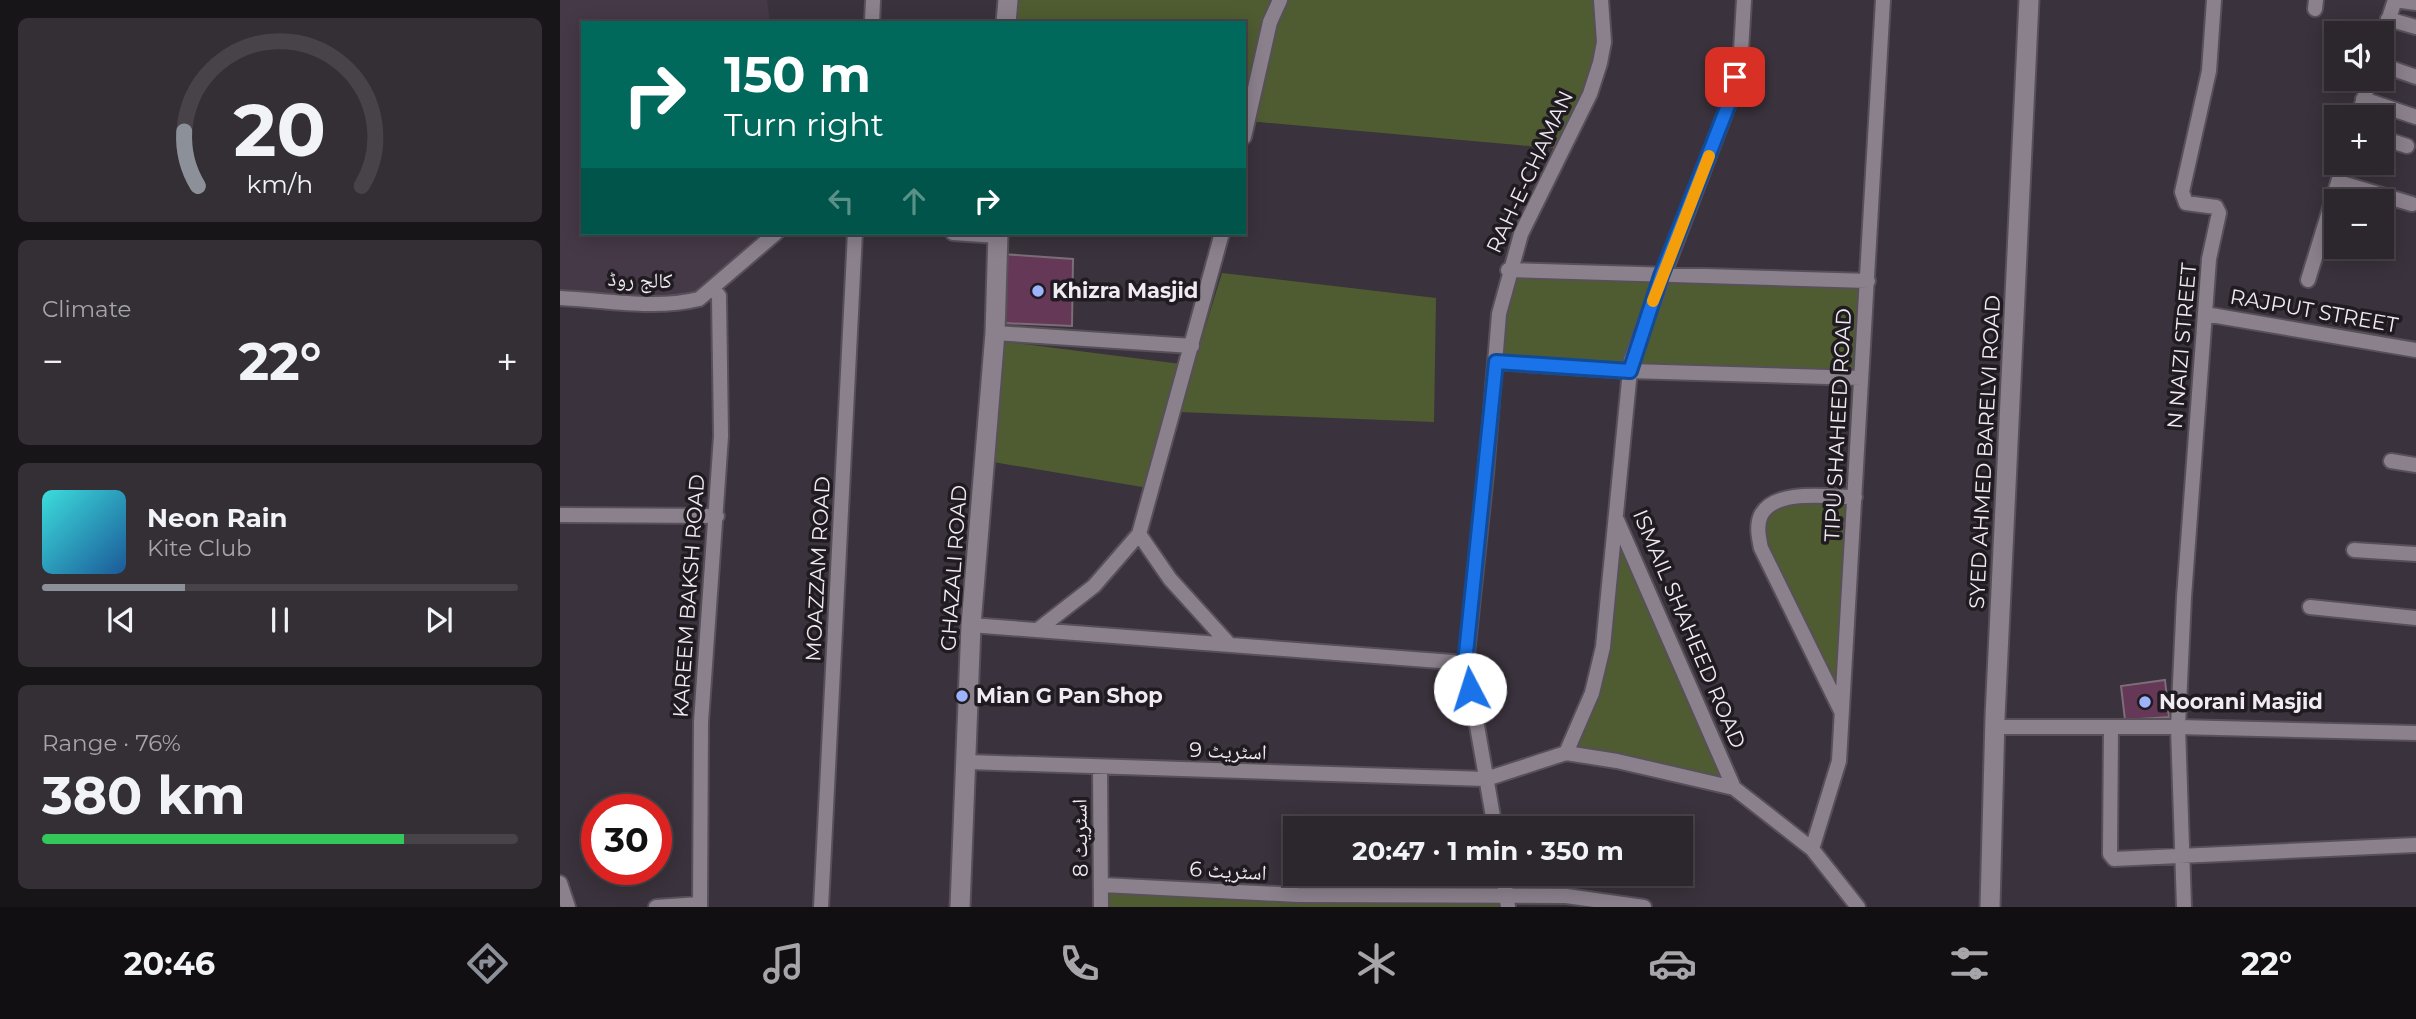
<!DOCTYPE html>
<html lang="en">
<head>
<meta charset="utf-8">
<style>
  body { margin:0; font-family:Montserrat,"Noto Naskh Arabic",sans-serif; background:#342e35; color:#f1f3f6; height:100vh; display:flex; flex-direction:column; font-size:26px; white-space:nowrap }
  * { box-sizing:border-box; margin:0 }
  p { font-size:23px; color:#a6a5aa }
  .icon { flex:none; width:38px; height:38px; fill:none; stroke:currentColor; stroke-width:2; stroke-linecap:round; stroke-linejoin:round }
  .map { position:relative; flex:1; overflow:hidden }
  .side { display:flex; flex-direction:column; gap:18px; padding:18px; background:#181519; width:560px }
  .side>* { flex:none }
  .banner { position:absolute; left:21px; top:21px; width:665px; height:214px; border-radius:0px; box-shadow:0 4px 18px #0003,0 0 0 2px #484349; background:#00695c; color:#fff; overflow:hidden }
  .fabs { position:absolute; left:1764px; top:21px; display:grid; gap:14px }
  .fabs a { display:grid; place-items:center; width:70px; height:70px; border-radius:0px; background:#2c262d; box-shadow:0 4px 18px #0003,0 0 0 2px #484349; font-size:35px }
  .speed { position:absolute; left:21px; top:794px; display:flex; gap:14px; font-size:35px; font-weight:700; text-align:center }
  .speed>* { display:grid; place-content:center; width:91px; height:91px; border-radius:50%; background:#2c262d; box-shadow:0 4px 18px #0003,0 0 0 2px #484349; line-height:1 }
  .speed .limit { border:10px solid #d22; background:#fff; color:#111 }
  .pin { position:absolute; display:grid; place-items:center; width:60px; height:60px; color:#fff; margin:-30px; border-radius:14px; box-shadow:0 4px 10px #0006 }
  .me { position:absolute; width:77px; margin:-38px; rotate:355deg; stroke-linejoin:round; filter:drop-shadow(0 0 5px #0008) }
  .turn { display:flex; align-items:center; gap:24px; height:147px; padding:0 28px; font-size:32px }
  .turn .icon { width:91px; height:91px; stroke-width:2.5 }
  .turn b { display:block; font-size:49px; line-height:60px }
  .lanes { display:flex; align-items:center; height:66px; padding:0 28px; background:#0003; justify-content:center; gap:35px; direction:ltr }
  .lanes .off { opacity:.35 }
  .big { font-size:52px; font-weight:700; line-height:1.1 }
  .side .card { flex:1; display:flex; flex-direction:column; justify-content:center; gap:10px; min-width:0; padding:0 24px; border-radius:10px; background:#342e35 }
  .side .dial { align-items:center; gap:0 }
  .dial svg { height:182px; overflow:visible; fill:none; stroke:#484349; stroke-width:7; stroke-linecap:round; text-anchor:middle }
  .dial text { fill:#f1f3f6; stroke:none }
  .song { display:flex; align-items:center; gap:21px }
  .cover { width:84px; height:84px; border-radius:10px; background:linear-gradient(135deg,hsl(180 70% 55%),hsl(210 70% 35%)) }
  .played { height:7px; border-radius:4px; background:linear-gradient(90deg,#8c9099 30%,#484349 30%) }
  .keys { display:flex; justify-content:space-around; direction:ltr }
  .heat { display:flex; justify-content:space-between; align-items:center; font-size:38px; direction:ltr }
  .charge { height:10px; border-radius:5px; background:linear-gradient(90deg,#34c759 76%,#484349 0) }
  .trip { position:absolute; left:723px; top:816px; width:410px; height:70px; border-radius:0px; background:#2c262d; box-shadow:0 4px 18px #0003,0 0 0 2px #484349; font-weight:700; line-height:70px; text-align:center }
  .menu { display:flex; height:112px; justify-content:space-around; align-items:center; background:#120f12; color:#a6a5aa }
  .menu .icon { width:49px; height:49px }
  .menu .selected { color:#8c9099 }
  .menu b { font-size:32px; color:#f1f3f6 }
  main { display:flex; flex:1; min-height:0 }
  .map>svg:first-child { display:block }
  .built { fill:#453847 }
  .green { fill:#4f5c31 }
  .building { fill:#653857; stroke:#7b6e76; stroke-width:2 }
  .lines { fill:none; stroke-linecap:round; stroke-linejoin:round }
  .minor-casing { stroke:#575059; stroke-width:18 }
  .secondary-casing { stroke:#575059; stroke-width:23 }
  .minor { stroke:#8b818d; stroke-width:14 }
  .secondary { stroke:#8b818d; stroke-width:19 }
  .route-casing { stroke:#114b97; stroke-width:18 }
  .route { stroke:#1a73e8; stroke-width:12 }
  .slow { stroke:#f59e0b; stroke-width:12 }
  .poi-dot { fill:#9db4fd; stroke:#1f1b20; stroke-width:2.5 }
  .labels { text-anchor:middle; stroke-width:7; stroke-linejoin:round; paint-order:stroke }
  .street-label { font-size:21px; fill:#f0ebf2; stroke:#1f1b20 }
  .poi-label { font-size:21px; font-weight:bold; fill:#f0ebf2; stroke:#1f1b20; text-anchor:start }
</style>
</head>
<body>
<main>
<section class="side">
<div class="card dial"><svg viewBox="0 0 100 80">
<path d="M14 69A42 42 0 1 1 86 69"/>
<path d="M14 69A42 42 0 0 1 8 45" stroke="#8c9099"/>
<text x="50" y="56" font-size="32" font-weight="700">20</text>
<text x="50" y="72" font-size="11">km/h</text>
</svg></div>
<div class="card"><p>Climate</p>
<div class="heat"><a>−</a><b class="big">22°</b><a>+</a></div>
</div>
<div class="card">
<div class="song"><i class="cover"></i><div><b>Neon Rain</b><p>Kite Club</p></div></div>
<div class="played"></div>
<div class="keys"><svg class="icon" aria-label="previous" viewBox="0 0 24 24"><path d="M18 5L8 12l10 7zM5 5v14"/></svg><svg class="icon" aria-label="pause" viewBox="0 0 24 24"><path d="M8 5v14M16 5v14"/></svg><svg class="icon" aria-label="next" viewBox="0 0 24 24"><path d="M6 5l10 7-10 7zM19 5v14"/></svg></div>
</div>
<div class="card"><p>Range · 76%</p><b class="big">380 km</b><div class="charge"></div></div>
</section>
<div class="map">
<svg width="1856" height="907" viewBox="0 0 1856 907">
  <rect width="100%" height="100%" fill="#3a323c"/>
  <path class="built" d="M0,0H207L210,23H23V233H214L124,305L0,298Z"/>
  <path class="green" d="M448,0H1043L1044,37L1003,149L688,121L684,135V23H446Z
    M956,267L1308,281L1301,378L936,362Z
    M662,273L876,298L874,422L619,412Z
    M441,341L621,364L588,488L427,461Z
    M1295,497L1282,712L1201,548L1202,513L1215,502Z
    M1055,515L1174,788L1001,755L1032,693Z
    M543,885L946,888L947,907H541Z"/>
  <path class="building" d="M442,254L513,259L512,326L443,323Z
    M1605,680L1609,717L1565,720L1561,686Z"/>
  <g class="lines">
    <g class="minor-casing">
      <path id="minor" d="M1835,0L1856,3
        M1755,9L1756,0
        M1828,19L1856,27
        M312,23L313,0
        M1822,39L1835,0
        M1822,65L1856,77
        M1803,99L1856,117
        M1798,117L1810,79
        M684,137L710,22L720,0
        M1822,138L1847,146
        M1778,182L1852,204
        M393,233L438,236
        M948,270L1308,281
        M1748,280L1784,163
        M0,298C45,300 95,310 139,299L216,233
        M1645,314L1856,350
        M435,333L632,346
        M936,362L1070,371L1301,378
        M1831,461L1856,465
        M0,515L157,516
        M1057,520L1174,788
        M579,534L610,579L668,643
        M1794,550L1856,554
        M1750,607L1856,618
        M411,625L906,663
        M480,628L534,586L579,534L662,233
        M1281,711L1201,548C1199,538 1196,526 1201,515C1215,488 1270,497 1295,497
        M1435,727H1618L1856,733
        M1551,727L1550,854L1554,859L1856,845
        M1006,753L1057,761L1174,788L1252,849L1298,907
        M408,762L926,779L1006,753L1032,693L1043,647L1071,360L1169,103L1181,51L1184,0
        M540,768L541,907
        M935,828L906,663L926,474L939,314L961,234L1030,94L1040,63L1044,42L1041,0
        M1252,849L1279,761L1323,0
        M943,873L948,907
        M0,883L8,907
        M543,885L738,895L1006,896L1084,907
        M96,907L140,904
        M140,907L141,722L161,436L159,296L154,290
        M261,907L295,233
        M1624,907L1618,727L1624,597L1649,259L1659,213L1656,207L1626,203L1622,192L1649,71L1654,0"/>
    </g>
    <g class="secondary-casing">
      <path id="secondary" d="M446,23L448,0
        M400,907L411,625L435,333L438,233
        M1430,907L1435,717L1469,0"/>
    </g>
    <use href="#minor" class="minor"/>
    <use href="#secondary" class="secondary"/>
  </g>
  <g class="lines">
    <g class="route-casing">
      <path id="route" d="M910,689L905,663L936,362L1070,371L1101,276L1169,103L1175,77"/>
    </g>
    <use href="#route" class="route"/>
    <path class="slow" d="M1093,301L1149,156"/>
  </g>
  <g class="poi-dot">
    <circle cx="478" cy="291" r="7"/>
    <circle cx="402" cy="696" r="7"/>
    <circle cx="1585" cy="702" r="7"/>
  </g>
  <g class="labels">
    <g class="street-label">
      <text transform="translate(970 172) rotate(-65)" y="7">RAH-E-CHAMAN</text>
      <text transform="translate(80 280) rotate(2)" y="7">کالج روڈ</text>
      <text transform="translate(1754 311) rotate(10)" y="7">RAJPUT STREET</text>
      <text transform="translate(1622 346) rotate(-85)" y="7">N NAIZI STREET</text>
      <text transform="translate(1278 425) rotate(-87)" y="7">TIPU SHAHEED ROAD</text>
      <text transform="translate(1425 452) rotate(-87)" y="7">SYED AHMED BARELVI ROAD</text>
      <text transform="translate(394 568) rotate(-86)" y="7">GHAZALI ROAD</text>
      <text transform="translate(258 569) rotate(-87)" y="7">MOAZZAM ROAD</text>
      <text transform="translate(129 596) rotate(-86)" y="7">KAREEM BAKSH ROAD</text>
      <text transform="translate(1129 629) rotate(67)" y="7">ISMAIL SHAHEED ROAD</text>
      <text transform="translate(668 751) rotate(2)" y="7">اسٹریٹ 9</text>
      <text transform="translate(520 838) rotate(-91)" y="7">اسٹریٹ 8</text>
      <text transform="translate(668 871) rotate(3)" y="7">اسٹریٹ 6</text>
    </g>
    <g class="poi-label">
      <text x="492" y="298">Khizra Masjid</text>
      <text x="416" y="703">Mian G Pan Shop</text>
      <text x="1599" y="709">Noorani Masjid</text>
    </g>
  </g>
</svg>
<div class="fabs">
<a><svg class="icon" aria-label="sound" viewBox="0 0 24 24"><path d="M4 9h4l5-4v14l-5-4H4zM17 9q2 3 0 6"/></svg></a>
<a>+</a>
<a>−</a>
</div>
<div class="speed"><div class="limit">30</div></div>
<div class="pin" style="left:1175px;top:77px;background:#d93025"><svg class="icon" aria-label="arrive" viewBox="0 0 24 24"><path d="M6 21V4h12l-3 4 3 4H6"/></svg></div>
<svg class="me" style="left:910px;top:689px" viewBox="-20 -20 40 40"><circle r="19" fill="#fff"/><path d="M0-13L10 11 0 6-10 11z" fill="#1a73e8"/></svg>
<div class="trip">20:47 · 1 min · 350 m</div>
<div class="banner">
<div class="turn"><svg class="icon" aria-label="right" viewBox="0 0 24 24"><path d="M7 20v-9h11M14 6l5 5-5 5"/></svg><div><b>150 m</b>Turn right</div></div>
<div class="lanes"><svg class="icon off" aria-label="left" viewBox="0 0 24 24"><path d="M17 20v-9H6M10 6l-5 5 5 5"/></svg><svg class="icon off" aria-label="ahead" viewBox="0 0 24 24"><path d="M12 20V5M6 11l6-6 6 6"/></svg><svg class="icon" aria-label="right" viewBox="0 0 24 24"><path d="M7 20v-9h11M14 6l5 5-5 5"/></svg></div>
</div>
</div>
</main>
<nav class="menu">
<b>20:46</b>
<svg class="icon selected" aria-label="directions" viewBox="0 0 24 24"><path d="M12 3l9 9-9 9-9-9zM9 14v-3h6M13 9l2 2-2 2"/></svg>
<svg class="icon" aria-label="music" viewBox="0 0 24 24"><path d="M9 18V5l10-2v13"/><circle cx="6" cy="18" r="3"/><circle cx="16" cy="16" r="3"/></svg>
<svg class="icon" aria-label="phone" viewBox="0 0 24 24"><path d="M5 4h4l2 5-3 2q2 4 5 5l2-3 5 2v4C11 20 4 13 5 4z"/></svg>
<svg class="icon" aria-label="climate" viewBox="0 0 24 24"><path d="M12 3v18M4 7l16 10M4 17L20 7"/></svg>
<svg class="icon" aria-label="car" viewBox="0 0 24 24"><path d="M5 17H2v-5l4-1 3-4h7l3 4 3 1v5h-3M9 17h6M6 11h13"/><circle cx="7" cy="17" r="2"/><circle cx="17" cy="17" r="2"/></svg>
<svg class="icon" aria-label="filters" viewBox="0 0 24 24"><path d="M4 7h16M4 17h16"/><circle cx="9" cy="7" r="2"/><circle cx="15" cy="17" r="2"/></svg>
<b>22°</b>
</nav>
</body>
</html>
